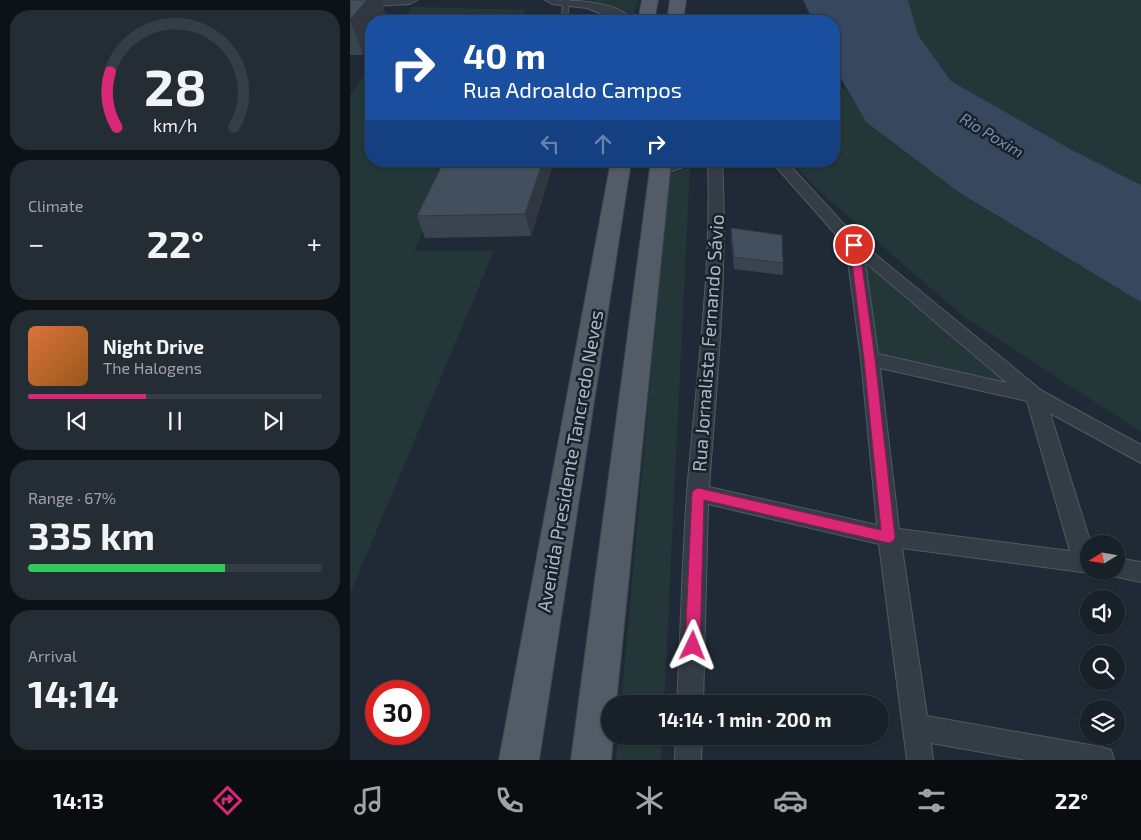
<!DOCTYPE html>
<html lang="en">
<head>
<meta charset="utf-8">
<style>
  body { margin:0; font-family:"Exo 2",sans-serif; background:#252d34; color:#f1f3f6; height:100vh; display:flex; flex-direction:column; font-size:19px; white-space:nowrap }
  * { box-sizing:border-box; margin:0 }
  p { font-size:16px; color:#9fa3a8 }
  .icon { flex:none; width:28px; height:28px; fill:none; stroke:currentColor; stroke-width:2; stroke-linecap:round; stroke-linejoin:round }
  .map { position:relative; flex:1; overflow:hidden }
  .details { display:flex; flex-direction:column; gap:10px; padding:10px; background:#0d1216; width:350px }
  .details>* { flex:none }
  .guide { position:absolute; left:15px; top:15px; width:475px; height:152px; border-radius:20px; box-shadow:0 1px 4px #0004,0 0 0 1px #363e45; background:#1a4fa0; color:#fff; overflow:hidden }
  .needle { width:32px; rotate:259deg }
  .fabs { position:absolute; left:730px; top:535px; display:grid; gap:10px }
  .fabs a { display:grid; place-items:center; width:45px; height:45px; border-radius:50%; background:#182028; box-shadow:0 1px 4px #0004,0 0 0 1px #363e45; font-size:25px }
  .speed { position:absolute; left:15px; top:680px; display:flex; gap:10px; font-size:25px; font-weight:700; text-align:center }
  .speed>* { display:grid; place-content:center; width:65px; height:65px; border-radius:50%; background:#182028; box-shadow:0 1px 4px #0004,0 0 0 1px #363e45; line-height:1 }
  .speed .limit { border:8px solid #d22; background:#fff; color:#111 }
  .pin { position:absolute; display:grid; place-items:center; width:42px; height:42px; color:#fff; margin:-21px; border:2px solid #fff; border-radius:50%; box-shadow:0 1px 5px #0007 }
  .me { position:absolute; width:55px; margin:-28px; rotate:2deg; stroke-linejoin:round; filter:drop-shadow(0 0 4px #0008) }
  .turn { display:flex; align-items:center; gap:18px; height:105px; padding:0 15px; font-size:22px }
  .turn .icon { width:65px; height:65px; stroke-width:2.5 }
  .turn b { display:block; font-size:35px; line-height:42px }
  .lanes { display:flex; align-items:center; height:48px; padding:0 15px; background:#0003; justify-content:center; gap:25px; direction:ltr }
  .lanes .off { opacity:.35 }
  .big { font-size:38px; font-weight:700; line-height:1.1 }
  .details .card { flex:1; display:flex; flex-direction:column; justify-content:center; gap:8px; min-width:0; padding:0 18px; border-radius:20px; background:#252d34 }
  .details .dial { align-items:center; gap:0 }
  .dial svg { height:130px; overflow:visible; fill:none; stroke:#363e45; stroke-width:7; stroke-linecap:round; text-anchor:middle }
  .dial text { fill:#f1f3f6; stroke:none }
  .song { display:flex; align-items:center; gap:15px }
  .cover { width:60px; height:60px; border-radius:8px; background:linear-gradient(135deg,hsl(20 70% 55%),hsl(30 70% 35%)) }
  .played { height:5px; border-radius:2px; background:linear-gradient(90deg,#db2777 40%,#363e45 40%) }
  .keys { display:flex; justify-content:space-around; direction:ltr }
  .heat { display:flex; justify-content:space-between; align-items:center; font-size:28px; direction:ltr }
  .charge { height:8px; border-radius:4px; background:linear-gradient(90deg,#34c759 67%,#363e45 0) }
  .trip { position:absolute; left:251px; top:695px; width:288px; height:50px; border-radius:25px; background:#182028; box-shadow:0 1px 4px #0004,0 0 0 1px #363e45; font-weight:700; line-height:50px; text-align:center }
  .tabs { display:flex; height:80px; justify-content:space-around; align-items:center; background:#0a0d10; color:#9fa3a8 }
  .tabs .icon { width:35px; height:35px }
  .tabs .on { color:#db2777 }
  .tabs b { font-size:22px; color:#f1f3f6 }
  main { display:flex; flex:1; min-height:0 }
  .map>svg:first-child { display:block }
  .green { fill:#233738 }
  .water { fill:#36475e }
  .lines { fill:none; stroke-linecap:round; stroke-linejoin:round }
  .service-casing { stroke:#515964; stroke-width:2 }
  .minor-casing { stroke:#515964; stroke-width:2 }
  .tertiary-casing { stroke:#515964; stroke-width:2 }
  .primary-casing { stroke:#3d4550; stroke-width:2 }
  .service { fill:#343c46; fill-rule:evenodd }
  .minor { fill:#343c46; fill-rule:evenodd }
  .tertiary { fill:#343c46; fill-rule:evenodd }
  .primary { fill:#525b66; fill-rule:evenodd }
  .wall { fill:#3a4450 }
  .shaded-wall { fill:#303741 }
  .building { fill:#444f5d; stroke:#303741 }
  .route { fill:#db2777; stroke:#8e194d }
  .labels { text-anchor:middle; stroke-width:5; stroke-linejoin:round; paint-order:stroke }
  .far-water-label { font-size:16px; font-style:italic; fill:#778eaa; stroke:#19212b }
  .street-label { font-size:19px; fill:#aeb6c3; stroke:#19212b }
</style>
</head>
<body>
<main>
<section class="details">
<div class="card dial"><svg viewBox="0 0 100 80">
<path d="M14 69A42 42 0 1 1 86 69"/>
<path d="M14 69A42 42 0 0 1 10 35" stroke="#db2777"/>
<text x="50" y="56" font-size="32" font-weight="700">28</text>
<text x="50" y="72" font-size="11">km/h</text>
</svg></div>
<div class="card"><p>Climate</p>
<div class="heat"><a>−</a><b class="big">22°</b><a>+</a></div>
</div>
<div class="card">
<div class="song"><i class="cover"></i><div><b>Night Drive</b><p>The Halogens</p></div></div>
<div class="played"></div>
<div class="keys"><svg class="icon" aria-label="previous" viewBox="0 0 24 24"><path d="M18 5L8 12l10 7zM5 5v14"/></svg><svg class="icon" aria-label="pause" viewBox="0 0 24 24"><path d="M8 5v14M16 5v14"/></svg><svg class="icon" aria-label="next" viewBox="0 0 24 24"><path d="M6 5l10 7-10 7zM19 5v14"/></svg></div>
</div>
<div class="card"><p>Range · 67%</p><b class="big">335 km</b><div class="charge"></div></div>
<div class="card"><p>Arrival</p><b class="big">14:14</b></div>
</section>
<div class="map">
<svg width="791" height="760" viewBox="0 0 791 760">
  <rect width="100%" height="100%" fill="#202a36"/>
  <path class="green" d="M245,0H288L282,21L259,7L234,1Z
    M558,0H791V185L722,150L601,81L568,35Z
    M62,7L176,10L171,21H52Z
    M21,65V161H105L64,251H144L0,594V95Z
    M484,89H496L516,122L610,193L791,302V432L613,316L468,190L441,161H484Z
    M340,166L314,704H271L319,175Z
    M498,249L653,381L524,354Z
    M268,736H312L311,760H266Z"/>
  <path class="water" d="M453,0H558L568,35L601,81L722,150L791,185V302L610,193L516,122L484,66V21H463Z"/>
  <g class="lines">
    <g class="service-casing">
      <path id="service" d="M213,0H219L217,21L212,20Z"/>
    </g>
    <g class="minor-casing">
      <path id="minor" d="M323,161H344L342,164L310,175L305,174L303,171L305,168Z
        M358,161H372C378,270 367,378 359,487L527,525L511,359L496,246L421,161H436L510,242L692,391L791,445V463L700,413L741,544H739V571H744L739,573L552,548L577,716L751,747L761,750L764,760H676L581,743L583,760H557L529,544L358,504L353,704H327C331,633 332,563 337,493C346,381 362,274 358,161ZM515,262L657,383L528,354ZM530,368L677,401L720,551L549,529Z
        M766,558L791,562V582L758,575L756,571H766Z
        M326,736H352L351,760H325Z"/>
    </g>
    <g class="tertiary-casing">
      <path id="tertiary" d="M0,0H67L60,4L0,7Z
        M195,0C220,0 267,0 284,21H268L237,8L202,4Z"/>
    </g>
    <g class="primary-casing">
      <path id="primary" d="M292,0H308L304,21H288Z
        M320,0H336L333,21H317Z
        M261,161H281L189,760H149Z
        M301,161H321L266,704H260V736H263L261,760H221Z"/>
    </g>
    <use href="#service" class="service"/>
    <use href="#minor" class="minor"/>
    <use href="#tertiary" class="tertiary"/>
    <use href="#primary" class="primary"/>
  </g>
  <path class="wall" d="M0,0L21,21V44L13,55H0Z
    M94,161H204L181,236L75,238L67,216Z
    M381,228L433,263V275L384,269L381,240Z"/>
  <path class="shaded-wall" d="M17,0H31L38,21H21V44L13,55L0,20Z
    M193,161H204L181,236L175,214Z"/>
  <path class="building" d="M0,0H17L0,20Z
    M233,15L250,21H205L208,16Z
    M187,17L185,21H169L171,18Z
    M94,161H193L175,214L67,216Z
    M381,228L432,235L433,263L384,257Z"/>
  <path class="route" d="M504,242L509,245L525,359L545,537L543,541L539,543L354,500L350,646L348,651L343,653L337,651L335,646L342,493L344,490L348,488L531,530L514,359L500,245Z"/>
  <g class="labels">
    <g class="far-water-label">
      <text transform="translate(642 135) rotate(31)" y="6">Rio Poxim</text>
    </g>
    <g class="street-label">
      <text transform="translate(358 343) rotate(-86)" y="7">Rua Jornalista Fernando Sávio</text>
      <text transform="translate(220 461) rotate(-80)" y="7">Avenida Presidente Tancredo Neves</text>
    </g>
  </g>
</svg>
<div class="fabs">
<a><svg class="needle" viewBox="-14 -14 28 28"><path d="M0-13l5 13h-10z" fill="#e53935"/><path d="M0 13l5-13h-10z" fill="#9fa3a8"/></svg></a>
<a><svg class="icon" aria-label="sound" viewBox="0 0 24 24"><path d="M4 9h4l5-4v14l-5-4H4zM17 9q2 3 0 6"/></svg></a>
<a><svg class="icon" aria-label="search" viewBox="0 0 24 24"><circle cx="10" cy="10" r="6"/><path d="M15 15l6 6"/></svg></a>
<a><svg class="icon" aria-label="layers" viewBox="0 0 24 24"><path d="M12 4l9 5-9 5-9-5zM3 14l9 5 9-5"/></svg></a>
</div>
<div class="speed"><div class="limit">30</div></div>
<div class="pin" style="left:504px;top:245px;background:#d93025"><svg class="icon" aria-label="arrive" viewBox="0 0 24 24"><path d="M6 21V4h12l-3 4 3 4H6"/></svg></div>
<svg class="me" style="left:343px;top:646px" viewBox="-20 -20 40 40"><path d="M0-17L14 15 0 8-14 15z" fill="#db2777" stroke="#fff" stroke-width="4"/></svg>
<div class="trip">14:14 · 1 min · 200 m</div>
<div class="guide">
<div class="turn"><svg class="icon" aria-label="right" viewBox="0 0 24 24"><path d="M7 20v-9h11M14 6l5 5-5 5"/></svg><div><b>40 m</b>Rua Adroaldo Campos</div></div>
<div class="lanes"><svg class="icon off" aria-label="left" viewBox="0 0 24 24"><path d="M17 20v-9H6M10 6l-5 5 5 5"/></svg><svg class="icon off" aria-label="ahead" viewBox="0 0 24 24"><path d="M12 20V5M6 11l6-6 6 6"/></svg><svg class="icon" aria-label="right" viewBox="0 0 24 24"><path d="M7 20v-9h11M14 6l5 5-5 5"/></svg></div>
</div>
</div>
</main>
<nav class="tabs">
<b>14:13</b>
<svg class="icon on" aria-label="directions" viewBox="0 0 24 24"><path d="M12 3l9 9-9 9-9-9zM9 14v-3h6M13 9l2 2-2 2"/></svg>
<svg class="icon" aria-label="music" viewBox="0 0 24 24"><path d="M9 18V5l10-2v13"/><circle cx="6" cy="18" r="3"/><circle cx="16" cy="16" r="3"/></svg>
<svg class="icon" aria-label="phone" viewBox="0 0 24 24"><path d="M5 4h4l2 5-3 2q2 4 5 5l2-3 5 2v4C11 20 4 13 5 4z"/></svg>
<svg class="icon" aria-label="climate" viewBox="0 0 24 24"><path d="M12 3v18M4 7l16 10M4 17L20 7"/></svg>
<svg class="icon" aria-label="car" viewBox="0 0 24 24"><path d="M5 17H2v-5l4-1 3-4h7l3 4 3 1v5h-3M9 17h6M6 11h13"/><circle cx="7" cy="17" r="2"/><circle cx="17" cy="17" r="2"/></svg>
<svg class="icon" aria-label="filters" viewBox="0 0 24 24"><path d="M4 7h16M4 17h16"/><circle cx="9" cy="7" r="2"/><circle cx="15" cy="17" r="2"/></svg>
<b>22°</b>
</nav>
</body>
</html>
